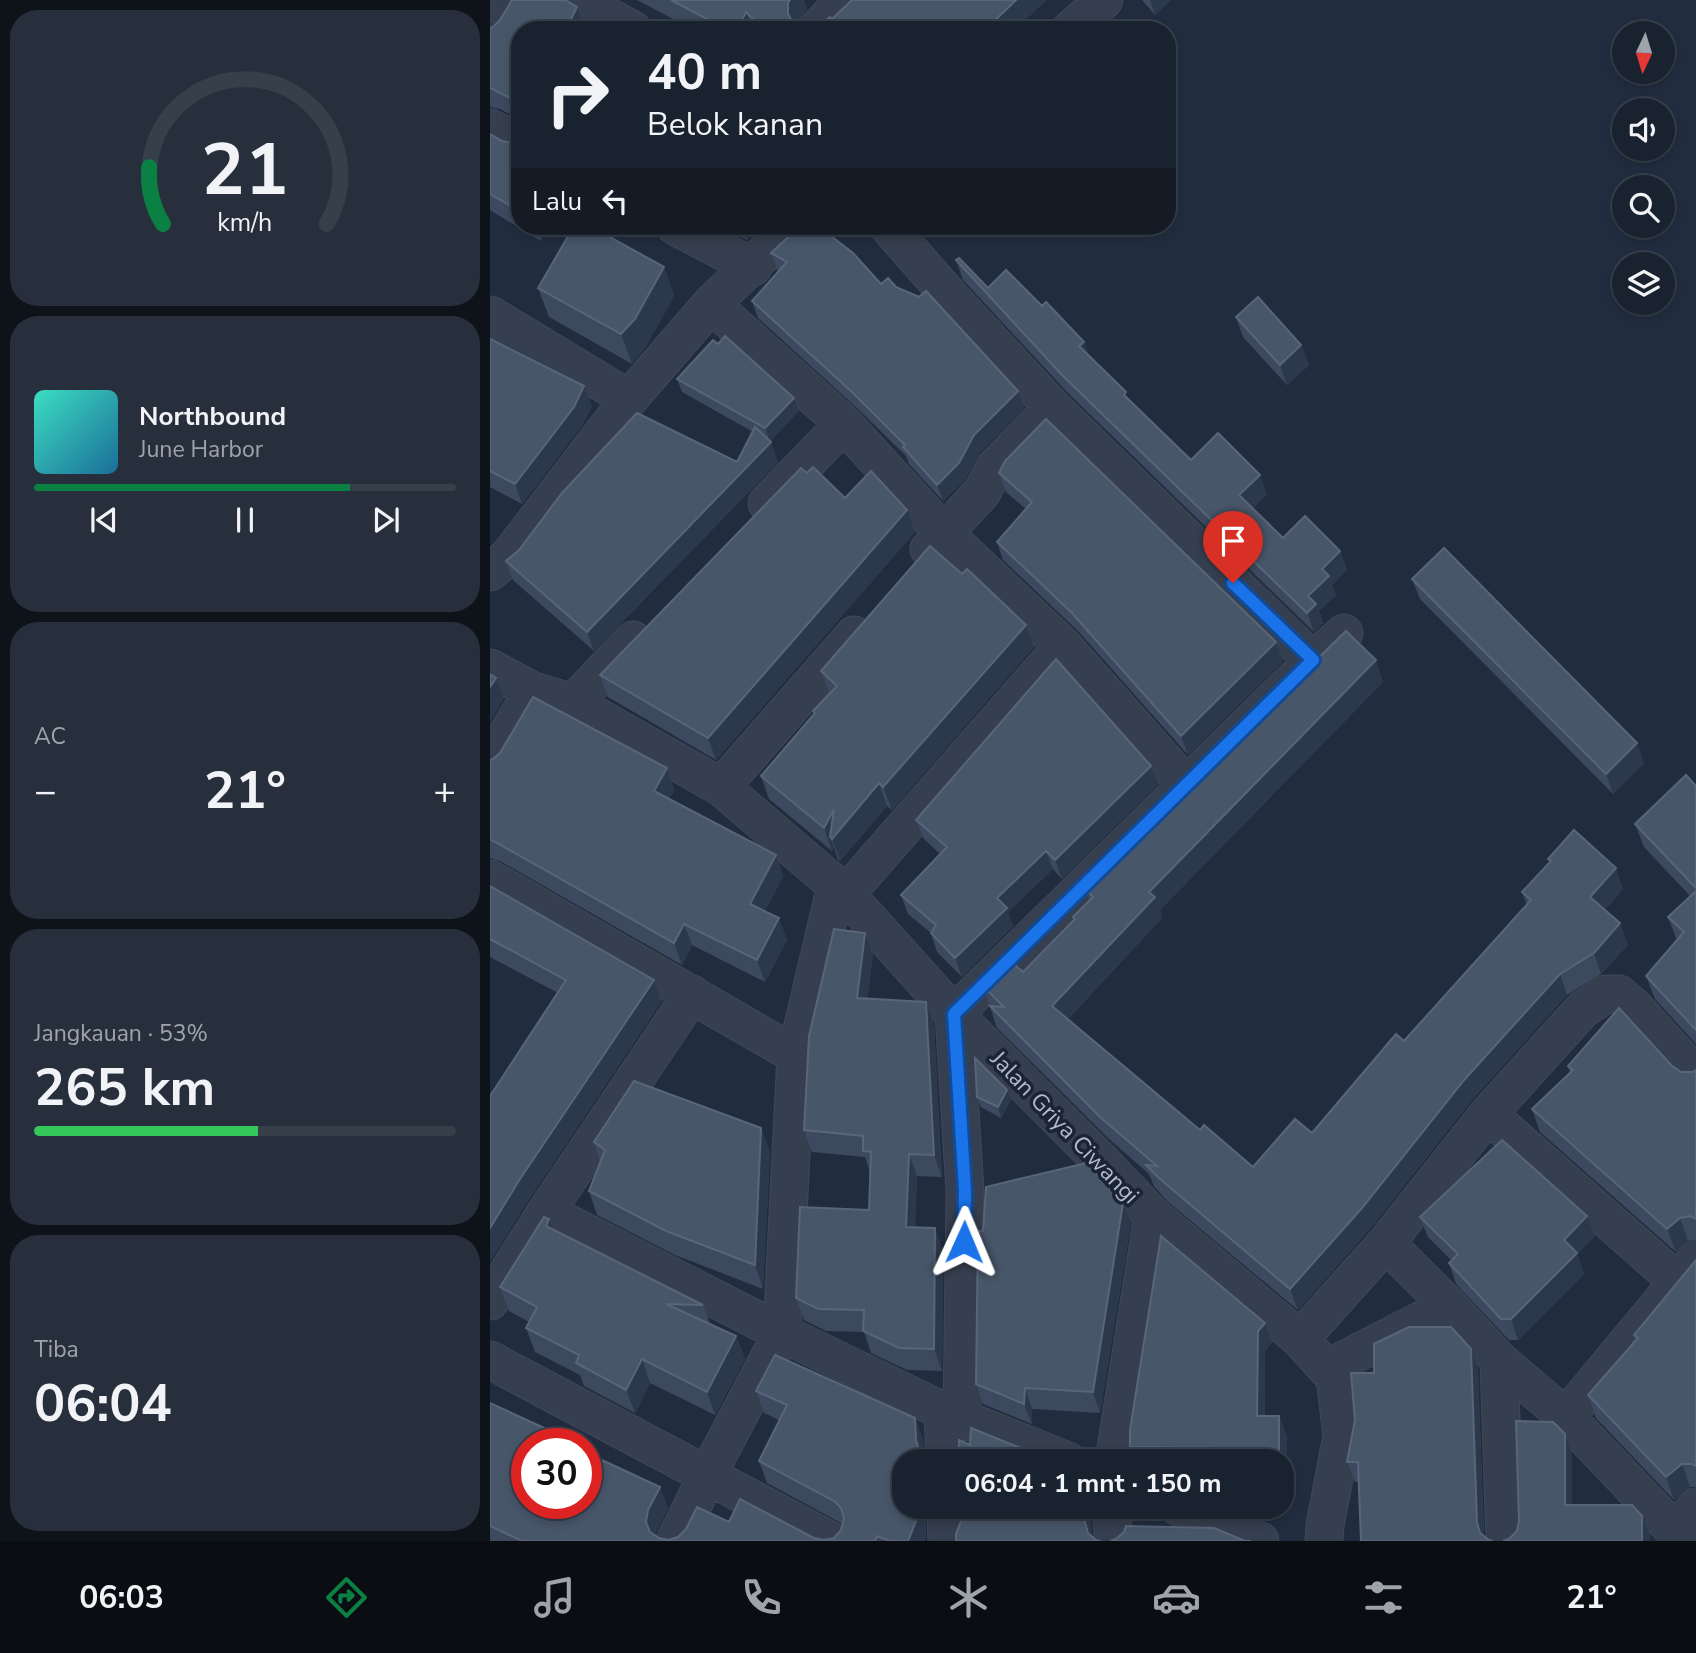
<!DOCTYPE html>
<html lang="id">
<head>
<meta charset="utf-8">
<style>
  body { margin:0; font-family:"Nunito Sans",sans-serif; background:#262f3b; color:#f1f3f6; height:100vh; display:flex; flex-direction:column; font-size:26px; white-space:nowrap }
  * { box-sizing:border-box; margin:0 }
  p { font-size:23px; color:#9fa4aa }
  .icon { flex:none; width:38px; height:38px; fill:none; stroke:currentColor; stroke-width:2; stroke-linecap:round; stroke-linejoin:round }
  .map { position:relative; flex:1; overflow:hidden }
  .side { display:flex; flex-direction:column; gap:10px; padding:10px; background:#0e131a; width:490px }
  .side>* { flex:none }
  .guide { position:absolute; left:21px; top:21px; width:665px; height:214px; border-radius:28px; box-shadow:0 4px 10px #0003,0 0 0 2px #373f4b; background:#19222f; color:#f1f3f6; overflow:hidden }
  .needle { width:46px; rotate:184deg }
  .buttons { position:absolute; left:1122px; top:21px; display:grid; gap:14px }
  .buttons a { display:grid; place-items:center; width:63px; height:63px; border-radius:50%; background:#19222f; box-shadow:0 4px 10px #0003,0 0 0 2px #373f4b; font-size:35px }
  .speed { position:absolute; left:21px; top:1428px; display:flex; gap:14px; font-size:35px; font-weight:700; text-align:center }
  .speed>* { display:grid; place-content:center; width:91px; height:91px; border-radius:50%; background:#19222f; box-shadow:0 4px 10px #0003,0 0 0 2px #373f4b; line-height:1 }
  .speed .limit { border:10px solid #d22; background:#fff; color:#111 }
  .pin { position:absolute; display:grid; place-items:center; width:60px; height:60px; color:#fff; margin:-72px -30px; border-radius:50% 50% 50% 0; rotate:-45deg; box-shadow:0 0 7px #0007 }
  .pin .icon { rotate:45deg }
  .me { position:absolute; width:77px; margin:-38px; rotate:1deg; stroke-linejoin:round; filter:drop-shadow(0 0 5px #0008) }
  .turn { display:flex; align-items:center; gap:24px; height:147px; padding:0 21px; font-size:32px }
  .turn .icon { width:91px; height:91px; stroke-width:2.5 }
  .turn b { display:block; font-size:49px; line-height:60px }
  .then { display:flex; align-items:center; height:66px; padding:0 21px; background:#0003; gap:14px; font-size:26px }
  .big { font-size:52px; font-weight:700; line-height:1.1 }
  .side .tile { flex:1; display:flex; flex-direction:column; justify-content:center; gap:10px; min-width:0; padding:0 24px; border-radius:28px; background:#262f3b }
  .side .dial { align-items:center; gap:0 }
  .dial svg { height:182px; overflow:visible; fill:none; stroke:#373f4b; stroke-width:7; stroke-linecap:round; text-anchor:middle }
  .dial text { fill:#f1f3f6; stroke:none }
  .song { display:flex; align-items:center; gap:21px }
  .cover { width:84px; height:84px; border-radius:10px; background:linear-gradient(135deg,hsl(170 70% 55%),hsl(200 70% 35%)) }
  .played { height:7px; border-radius:4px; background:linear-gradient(90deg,#0b8043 75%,#373f4b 75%) }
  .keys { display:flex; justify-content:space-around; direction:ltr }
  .heat { display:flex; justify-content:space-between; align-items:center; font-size:38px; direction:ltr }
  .charge { height:10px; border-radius:5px; background:linear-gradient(90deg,#34c759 53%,#373f4b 0) }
  .trip { position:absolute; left:402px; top:1449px; width:402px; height:70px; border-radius:28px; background:#19222f; box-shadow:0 4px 10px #0003,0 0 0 2px #373f4b; font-weight:700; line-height:70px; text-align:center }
  .menu { display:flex; height:112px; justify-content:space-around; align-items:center; background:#0a0e13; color:#9fa4aa }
  .menu .icon { width:49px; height:49px }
  .menu .selected { color:#0b8043 }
  .menu b { font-size:32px; color:#f1f3f6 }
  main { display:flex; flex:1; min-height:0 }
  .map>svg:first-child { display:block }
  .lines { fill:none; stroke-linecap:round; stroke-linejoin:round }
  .street-casing { stroke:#3f4858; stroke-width:39 }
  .street { stroke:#363f4f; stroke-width:37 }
  .wall { fill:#3c495e }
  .shaded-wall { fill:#2c394d }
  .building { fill:#48566a; stroke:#596579; stroke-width:2 }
  .route-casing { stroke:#114b97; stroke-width:18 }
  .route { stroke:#1a73e8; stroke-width:12 }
  .labels { text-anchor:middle; stroke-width:7; stroke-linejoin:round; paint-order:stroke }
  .street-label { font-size:23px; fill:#b1baca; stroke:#1b2434 }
</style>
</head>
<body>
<main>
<section class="side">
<div class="tile dial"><svg viewBox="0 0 100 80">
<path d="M14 69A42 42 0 1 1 86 69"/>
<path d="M14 69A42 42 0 0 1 8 44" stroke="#0b8043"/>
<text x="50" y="56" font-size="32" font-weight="700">21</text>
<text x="50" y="72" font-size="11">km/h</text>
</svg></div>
<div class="tile">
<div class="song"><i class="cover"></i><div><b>Northbound</b><p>June Harbor</p></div></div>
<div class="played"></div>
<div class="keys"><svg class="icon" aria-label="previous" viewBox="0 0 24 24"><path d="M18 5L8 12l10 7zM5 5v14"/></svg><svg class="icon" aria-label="pause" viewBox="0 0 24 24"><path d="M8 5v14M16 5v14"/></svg><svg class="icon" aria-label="next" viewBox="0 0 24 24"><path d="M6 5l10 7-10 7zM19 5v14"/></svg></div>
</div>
<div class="tile"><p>AC</p>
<div class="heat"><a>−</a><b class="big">21°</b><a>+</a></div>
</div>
<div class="tile"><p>Jangkauan · 53%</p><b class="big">265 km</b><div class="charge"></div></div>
<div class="tile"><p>Tiba</p><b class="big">06:04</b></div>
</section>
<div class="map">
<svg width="1206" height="1541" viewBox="0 0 1206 1541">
  <rect width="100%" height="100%" fill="#212d3f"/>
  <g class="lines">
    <g class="street-casing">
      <path id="street" d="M87,0L143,30
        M326,30L355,0
        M580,30L614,0
        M0,31L18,0
        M0,128L30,144
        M185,226L263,267
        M398,226L463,300L563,408L823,661
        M221,304L354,424L453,532L573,646L697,786
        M0,315L139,399
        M277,503L354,424
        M439,549L492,492L505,467L563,408
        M0,572L19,556L139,399L221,304L303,226
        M0,668L43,691L83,703L231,787L356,894L464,1014L610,1160L663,1216L810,1339L845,1378L852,1436L835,1525L834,1541
        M83,703L143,640
        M0,763L43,691
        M231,787L364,635
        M0,879L306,1055
        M356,894L573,646
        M998,1114L1188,1282
        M56,1212L292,1333L453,1411L578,1461
        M896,1243L959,1306L1009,1360L1076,1417L1194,1541
        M0,1301L56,1212L202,994
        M810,1339L896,1243L998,1114L1093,1009L1116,994H1129L1143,1006L1206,1075
        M0,1360L341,1541
        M1009,1360L1015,1541
        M838,1368L959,1306
        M453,1411L455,1461
        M1076,1417L1206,1260
        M472,1419L475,1191L464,1014L823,661L854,633
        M624,1461L663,1216
        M456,1507L457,1541
        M622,1507L623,1541
        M688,1507L770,1541
        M185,1541L217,1476L292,1333L306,1055L346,886
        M1186,1541L1185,1531L1206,1507"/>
    </g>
    <use href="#street" class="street"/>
  </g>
  <path class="wall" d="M147,0H314L317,9L306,24L312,29L325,28L342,19L556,0L525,30H204Z
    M652,0H681L665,15Z
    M87,7L94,26L30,30V120L10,109L0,107V28Z
    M0,134L12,141L22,143L30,141V226H60L51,241L0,210Z
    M230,226H273L257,240Z
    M281,253L391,284L406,287L534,408L490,452L475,480L453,501L419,464L416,456L368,409L268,318L262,301L289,271L287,270Z
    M466,260L498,288L600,357L639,399L701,460L777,494L763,508L793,538L850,551L857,570L842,585L846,595L829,611L833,623L824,632L578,393L473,280Z
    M174,267L184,296L155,348L142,364L59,317L48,288Z
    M746,317L811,345L819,365L797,385L753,337Z
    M0,339L102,406L91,427L32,504L0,487Z
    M228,344L304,398L309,411L280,441L288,462L104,651L23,580L16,561L247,462L263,432L192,392L187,379Z
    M317,473L355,498L417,510L425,532L226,760L118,697L110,675Z
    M509,473L793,661L698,755L589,632L513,560L507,542L536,509L516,492Z
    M472,574L536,625L544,647L402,810L397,806L350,861L348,860L344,847L342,851L279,799L271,776L324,714L323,711L339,693L331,671Z
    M922,579L1154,763L1123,794L930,599Z
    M893,682L670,910L672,918L578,1019L710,1130L763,1167L822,1133L914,1041L1037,905L1032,892L1060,862L1058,859L1133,889L1115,910L1138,945L1111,974L1077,995L982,1100L880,1229L808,1310L677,1201L664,1186L659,1174L618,1138L507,1028L493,986L533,972L584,920L583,917L599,901L594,887Z
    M0,760L177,768L184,790L179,799L286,855L293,877L275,911L297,940L275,982L202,945L192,965L10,861L0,858Z
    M668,784L572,879L563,869L518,912L523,926L472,977L447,952L441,933L418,914L411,895L450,854L433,838L426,820Z
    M1206,786V1044L1165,999L1156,976L1187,941L1178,917L1200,896L1154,847L1145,824Z
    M0,886L164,980L171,1002L38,1201L68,993L0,957Z
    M375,933L383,955L377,998L436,1002L444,1024L452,1177L427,1176L425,1227L453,1250L452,1371L417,1370L381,1353L374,1332L336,1331L314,1320L306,1298L379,1210L380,1172L375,1157L322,1152L314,1130Z
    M1078,1066H1182L1191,1072H1203L1206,1070V1240L1198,1241L1186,1252L1050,1132L1042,1109L1080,1073Z
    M487,1097L521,1100L511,1118L491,1107Z
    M271,1128L280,1152L273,1289L185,1255L107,1215L99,1191L110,1161L104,1142Z
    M1097,1216L1105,1236L1087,1254L1094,1274L1028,1340H1019L966,1284L959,1263L962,1261L938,1237L930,1217Z
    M59,1219L62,1230L213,1305L220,1324L246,1336L255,1359L225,1415L160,1383L145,1413L94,1386L90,1375L45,1352L36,1328L39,1322L19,1311L10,1287Z
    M641,1223L610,1413L542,1409V1424L493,1404L486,1384Z
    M1206,1260V1487H1200L1184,1500L1106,1418L1098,1395L1146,1340L1144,1335Z
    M775,1323L782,1343L775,1351V1416H789L797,1437L796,1511H776V1521L742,1507H793V1461H645L640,1447Z
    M988,1369L994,1536L871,1541L869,1482H865L857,1462L884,1373Z
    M266,1391L425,1418L433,1440L434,1454L415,1461L435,1507L436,1537L434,1541H0V1403L104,1456L178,1508L166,1532L165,1536L169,1538L178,1540L239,1522L333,1540L344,1538L351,1530L353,1524L351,1523L277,1483L269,1461L289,1420L274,1413Z"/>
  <path class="shaded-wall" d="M300,0H314L317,9L306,24V30L298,14V3Z
    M526,0H556L525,30H495Z
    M660,0H681L665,15Z
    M87,7L95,28L81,19Z
    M256,12L263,30H247Z
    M46,226H60L51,241Z
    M252,226H273L257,240Z
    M174,267L184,296L155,348L142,364L131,334Z
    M594,342L601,361L589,346Z
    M811,345L819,365L797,385L790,365Z
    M94,386L102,406L91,427L32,504L25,484Z
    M528,391L534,408L490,452L475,480L453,501L447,485L484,435Z
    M304,398L309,411L280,442L275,428Z
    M281,442L288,462L104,651L97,632Z
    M770,475L777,494L756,515L749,495Z
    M417,510L425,532L226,760L218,738Z
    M850,551L857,570L842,585L846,595L829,611L833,623L824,632L817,613L818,596L832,569Z
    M536,625L544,647L402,810L393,787Z
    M786,642L793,661L698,755L691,736Z
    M886,660L893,682L670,910L672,918L570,1027L562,1006L659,892Z
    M6,678L14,699L0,722V687Z
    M1147,743L1154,763L1123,794L1116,774Z
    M661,766L668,784L572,879L565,860Z
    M177,768L184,790L172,813L164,791Z
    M389,783L397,806L350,861L342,839L340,837L344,847L342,851L334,828L344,809Z
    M556,851L563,869L518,912L523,926L472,977L465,958L507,898Z
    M286,855L293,877L268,925L260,904Z
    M1126,868L1133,889L1108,918L1100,897Z
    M289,918L297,940L275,982L267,960Z
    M1130,923L1138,945L1111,974L1104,953Z
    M194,924L202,945L192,965L184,943Z
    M375,933L383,955L375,1020L367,998Z
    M1070,974L1077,995L982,1100L880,1229L808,1310L800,1289L975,1079Z
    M164,980L171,1002L38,1201L0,1262V1228L30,1179Z
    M436,1002L444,1024L452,1177L444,1155Z
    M517,1090L521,1100L511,1118L508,1107Z
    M271,1128L280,1152L273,1289L265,1265Z
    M419,1154L427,1176L424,1249L416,1227Z
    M633,1203L641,1223L610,1413L603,1392Z
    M1097,1216L1105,1236L1087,1254L1094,1274L1028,1340L1021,1319L1074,1240Z
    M1190,1218L1198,1241L1186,1252L1177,1229Z
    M59,1219L67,1243L56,1226Z
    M445,1228L453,1250L452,1371L444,1349Z
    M775,1323L782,1343L775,1351V1436L767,1416L768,1331Z
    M246,1336L255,1359L225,1415L217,1392Z
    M981,1349L988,1369L994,1541L987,1522Z
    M152,1359L160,1383L145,1413L136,1390Z
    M535,1388L542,1409V1424L534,1404Z
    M789,1416L797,1437L796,1511L793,1502V1461H789Z
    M425,1418L433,1440L434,1461L426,1440Z
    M1075,1434L1082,1454V1525L1075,1505Z
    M1192,1464L1200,1487L1184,1500L1176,1477Z
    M170,1487L178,1508L166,1532L165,1541L156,1522L158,1510Z
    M428,1507H435L436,1537L434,1541H418Z
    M594,1507H601L602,1541L595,1522Z
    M771,1507H775L776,1511V1521Z
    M1152,1516L1160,1535V1541H1152Z"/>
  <path class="building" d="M22,0H75L87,7L81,19L101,30H30V103L0,88V28L3,27L10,20Z
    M181,0H300L298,3V14L303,23L312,29L325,28L340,17L342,19L362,0H526L495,30H274L256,12L247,30H238Z
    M0,134L12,141L22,143L30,141V211L0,194Z
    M84,226H100L174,267L145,319L131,334L48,288Z
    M310,226H328L363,253L391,284L398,278L406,287L429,297L436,291L528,391L484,435L469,463L447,485L413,447L415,445L362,392L262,301L297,262L281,253Z
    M469,258L498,288L516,270L552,306L556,302L594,342L589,346L636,392L634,395L701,460L728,433L770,475L749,495L793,538L815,516L850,551L832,569L839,576L818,596L826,604L817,613L571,374L466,260Z
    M768,297L811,345L790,365L746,317Z
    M235,336L304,398L275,428L187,379L223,340L228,344Z
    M0,339L94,386L84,407L25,484L0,471Z
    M147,413L247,462L265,427L281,442L97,632L16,561L29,550L72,493Z
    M556,419L786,642L691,736L582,613L507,542L542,502L509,473L515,461Z
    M323,467L355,498L381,471L417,510L218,738L110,675L311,468L317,473Z
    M440,546L472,574L477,569L536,625L393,787L389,783L342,839L340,837L344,809L334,828L271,776L325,713L323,711L347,686L331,671Z
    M954,548L1147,743L1116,774L922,579Z
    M856,631L886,660L659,892L665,897L562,1006L710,1130L714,1125L763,1167L805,1119L822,1133L906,1034L914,1041L1041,900L1032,892L1061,861L1058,859L1084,830L1126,868L1100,897L1130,923L1104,953L1070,974L975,1079L872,1208L800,1289L670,1179L656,1165L667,1166L610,1117L500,1006L514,1007L493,986L519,960L533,972L585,919L583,917L603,897L594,887Z
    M566,659L661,766L565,860L556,851L507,898L517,908L465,958L441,933L446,925L411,895L457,847L426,820Z
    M0,674L6,678L0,687Z
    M43,697L177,768L164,791L286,855L260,904L289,918L267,960L194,924L184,943L0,839V760L3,759L10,753Z
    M1196,775L1206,786V888L1145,824Z
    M0,886L164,980L30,1179L0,1228V1096L76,980L0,939Z
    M1206,891V1030L1156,976L1194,932L1178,917Z
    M344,929L375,933L367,998L436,1002L444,1155L419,1154L416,1227L445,1228L444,1349L409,1348L373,1331L374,1310L328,1309L306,1298L310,1207L379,1210L381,1152L373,1151V1136L314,1130L319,1036Z
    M1129,1008L1182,1066L1191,1072H1203L1206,1070V1219L1200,1216L1190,1218L1177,1229L1042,1109L1083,1070L1078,1066Z
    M485,1058L517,1090L508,1107L487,1097Z
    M144,1081L271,1128L265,1265L176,1231L99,1191L115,1150L104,1142Z
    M1012,1140L1097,1216L1074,1240L1087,1253L1021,1319H1011L959,1263L968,1254L930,1217Z
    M596,1163L633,1203L603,1392L535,1388L534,1404L486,1384L488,1231H493L496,1187Z
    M54,1217L59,1219L56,1226L213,1305L176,1304L246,1336L217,1392L152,1359L136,1390L86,1363L89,1355L36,1328L47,1307L10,1287Z
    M671,1236L775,1323L768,1331L767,1416H789V1461H726V1448L640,1447V1430Z
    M1206,1260V1466L1202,1464H1192L1176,1477L1098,1395L1148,1338L1144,1335Z
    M919,1327H961L981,1349L987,1522L990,1533L999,1540L1003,1541H871L868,1462H857L865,1420L861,1373H884V1344Z
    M285,1355L425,1418L426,1440L429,1450L438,1458L451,1460L450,1461H415V1507H428V1516L418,1541H400L387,1536L385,1541H32L0,1526V1403L89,1444H37V1503H96V1447L102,1449L99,1454L170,1487L158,1510L156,1522L160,1532L169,1538L178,1540L188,1537L196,1529L207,1507L239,1522L250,1499L324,1538L333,1540L344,1538L351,1530L354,1518L351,1508L344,1501L269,1461L297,1405L266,1391Z
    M1026,1421L1063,1422L1075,1434V1505H1142L1152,1516V1541H1013L1019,1539L1027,1531L1029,1521Z
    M481,1428L533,1449L532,1456L553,1457L570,1461H468L469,1440L480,1445Z
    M584,1458H604V1461H575Z
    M470,1507H594L595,1522L598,1533L606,1540L611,1541H495V1540V1541H466V1534L471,1521Z
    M636,1526L724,1528L755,1541H761H620L626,1539L634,1532Z"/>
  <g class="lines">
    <g class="route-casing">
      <path id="route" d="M474,1242L475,1191L464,1014L823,660L743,583"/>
    </g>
    <use href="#route" class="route"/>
  </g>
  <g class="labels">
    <g class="street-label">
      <text transform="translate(575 1127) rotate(46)" y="8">Jalan Griya Ciwangi</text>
    </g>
  </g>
</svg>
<div class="buttons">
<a><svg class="needle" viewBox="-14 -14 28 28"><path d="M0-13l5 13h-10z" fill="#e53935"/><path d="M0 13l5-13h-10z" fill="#9fa4aa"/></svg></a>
<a><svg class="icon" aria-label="sound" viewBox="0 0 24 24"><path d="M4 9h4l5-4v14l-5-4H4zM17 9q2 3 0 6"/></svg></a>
<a><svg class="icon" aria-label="search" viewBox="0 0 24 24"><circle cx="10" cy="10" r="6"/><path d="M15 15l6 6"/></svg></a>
<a><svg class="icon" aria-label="layers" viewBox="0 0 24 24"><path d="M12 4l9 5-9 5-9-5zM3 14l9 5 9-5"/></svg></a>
</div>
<div class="speed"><div class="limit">30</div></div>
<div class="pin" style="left:743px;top:583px;background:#d93025"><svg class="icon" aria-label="arrive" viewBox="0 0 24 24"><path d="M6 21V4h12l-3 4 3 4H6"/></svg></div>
<svg class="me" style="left:474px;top:1242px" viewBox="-20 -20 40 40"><path d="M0-17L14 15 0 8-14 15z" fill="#1a73e8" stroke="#fff" stroke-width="4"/></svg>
<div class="trip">06:04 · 1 mnt · 150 m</div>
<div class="guide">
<div class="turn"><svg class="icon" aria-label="right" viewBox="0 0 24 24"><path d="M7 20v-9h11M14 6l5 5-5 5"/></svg><div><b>40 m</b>Belok kanan</div></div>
<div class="then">Lalu<svg class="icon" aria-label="left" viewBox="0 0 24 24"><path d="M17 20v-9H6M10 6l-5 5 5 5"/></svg></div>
</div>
</div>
</main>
<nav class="menu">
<b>06:03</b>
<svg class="icon selected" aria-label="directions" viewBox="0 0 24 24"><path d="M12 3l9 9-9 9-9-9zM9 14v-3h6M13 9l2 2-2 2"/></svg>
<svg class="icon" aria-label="music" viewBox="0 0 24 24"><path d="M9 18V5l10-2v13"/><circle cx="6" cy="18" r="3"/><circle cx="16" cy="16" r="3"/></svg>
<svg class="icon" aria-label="phone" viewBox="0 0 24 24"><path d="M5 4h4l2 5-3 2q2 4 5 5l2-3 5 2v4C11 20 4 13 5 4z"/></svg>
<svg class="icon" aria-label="climate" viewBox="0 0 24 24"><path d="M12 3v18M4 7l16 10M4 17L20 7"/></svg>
<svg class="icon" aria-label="car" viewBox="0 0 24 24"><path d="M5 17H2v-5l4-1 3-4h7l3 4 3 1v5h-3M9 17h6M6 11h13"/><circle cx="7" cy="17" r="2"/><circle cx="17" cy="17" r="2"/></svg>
<svg class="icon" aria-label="filters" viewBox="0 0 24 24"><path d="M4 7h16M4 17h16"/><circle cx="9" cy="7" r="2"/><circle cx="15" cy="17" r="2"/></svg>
<b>21°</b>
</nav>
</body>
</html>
